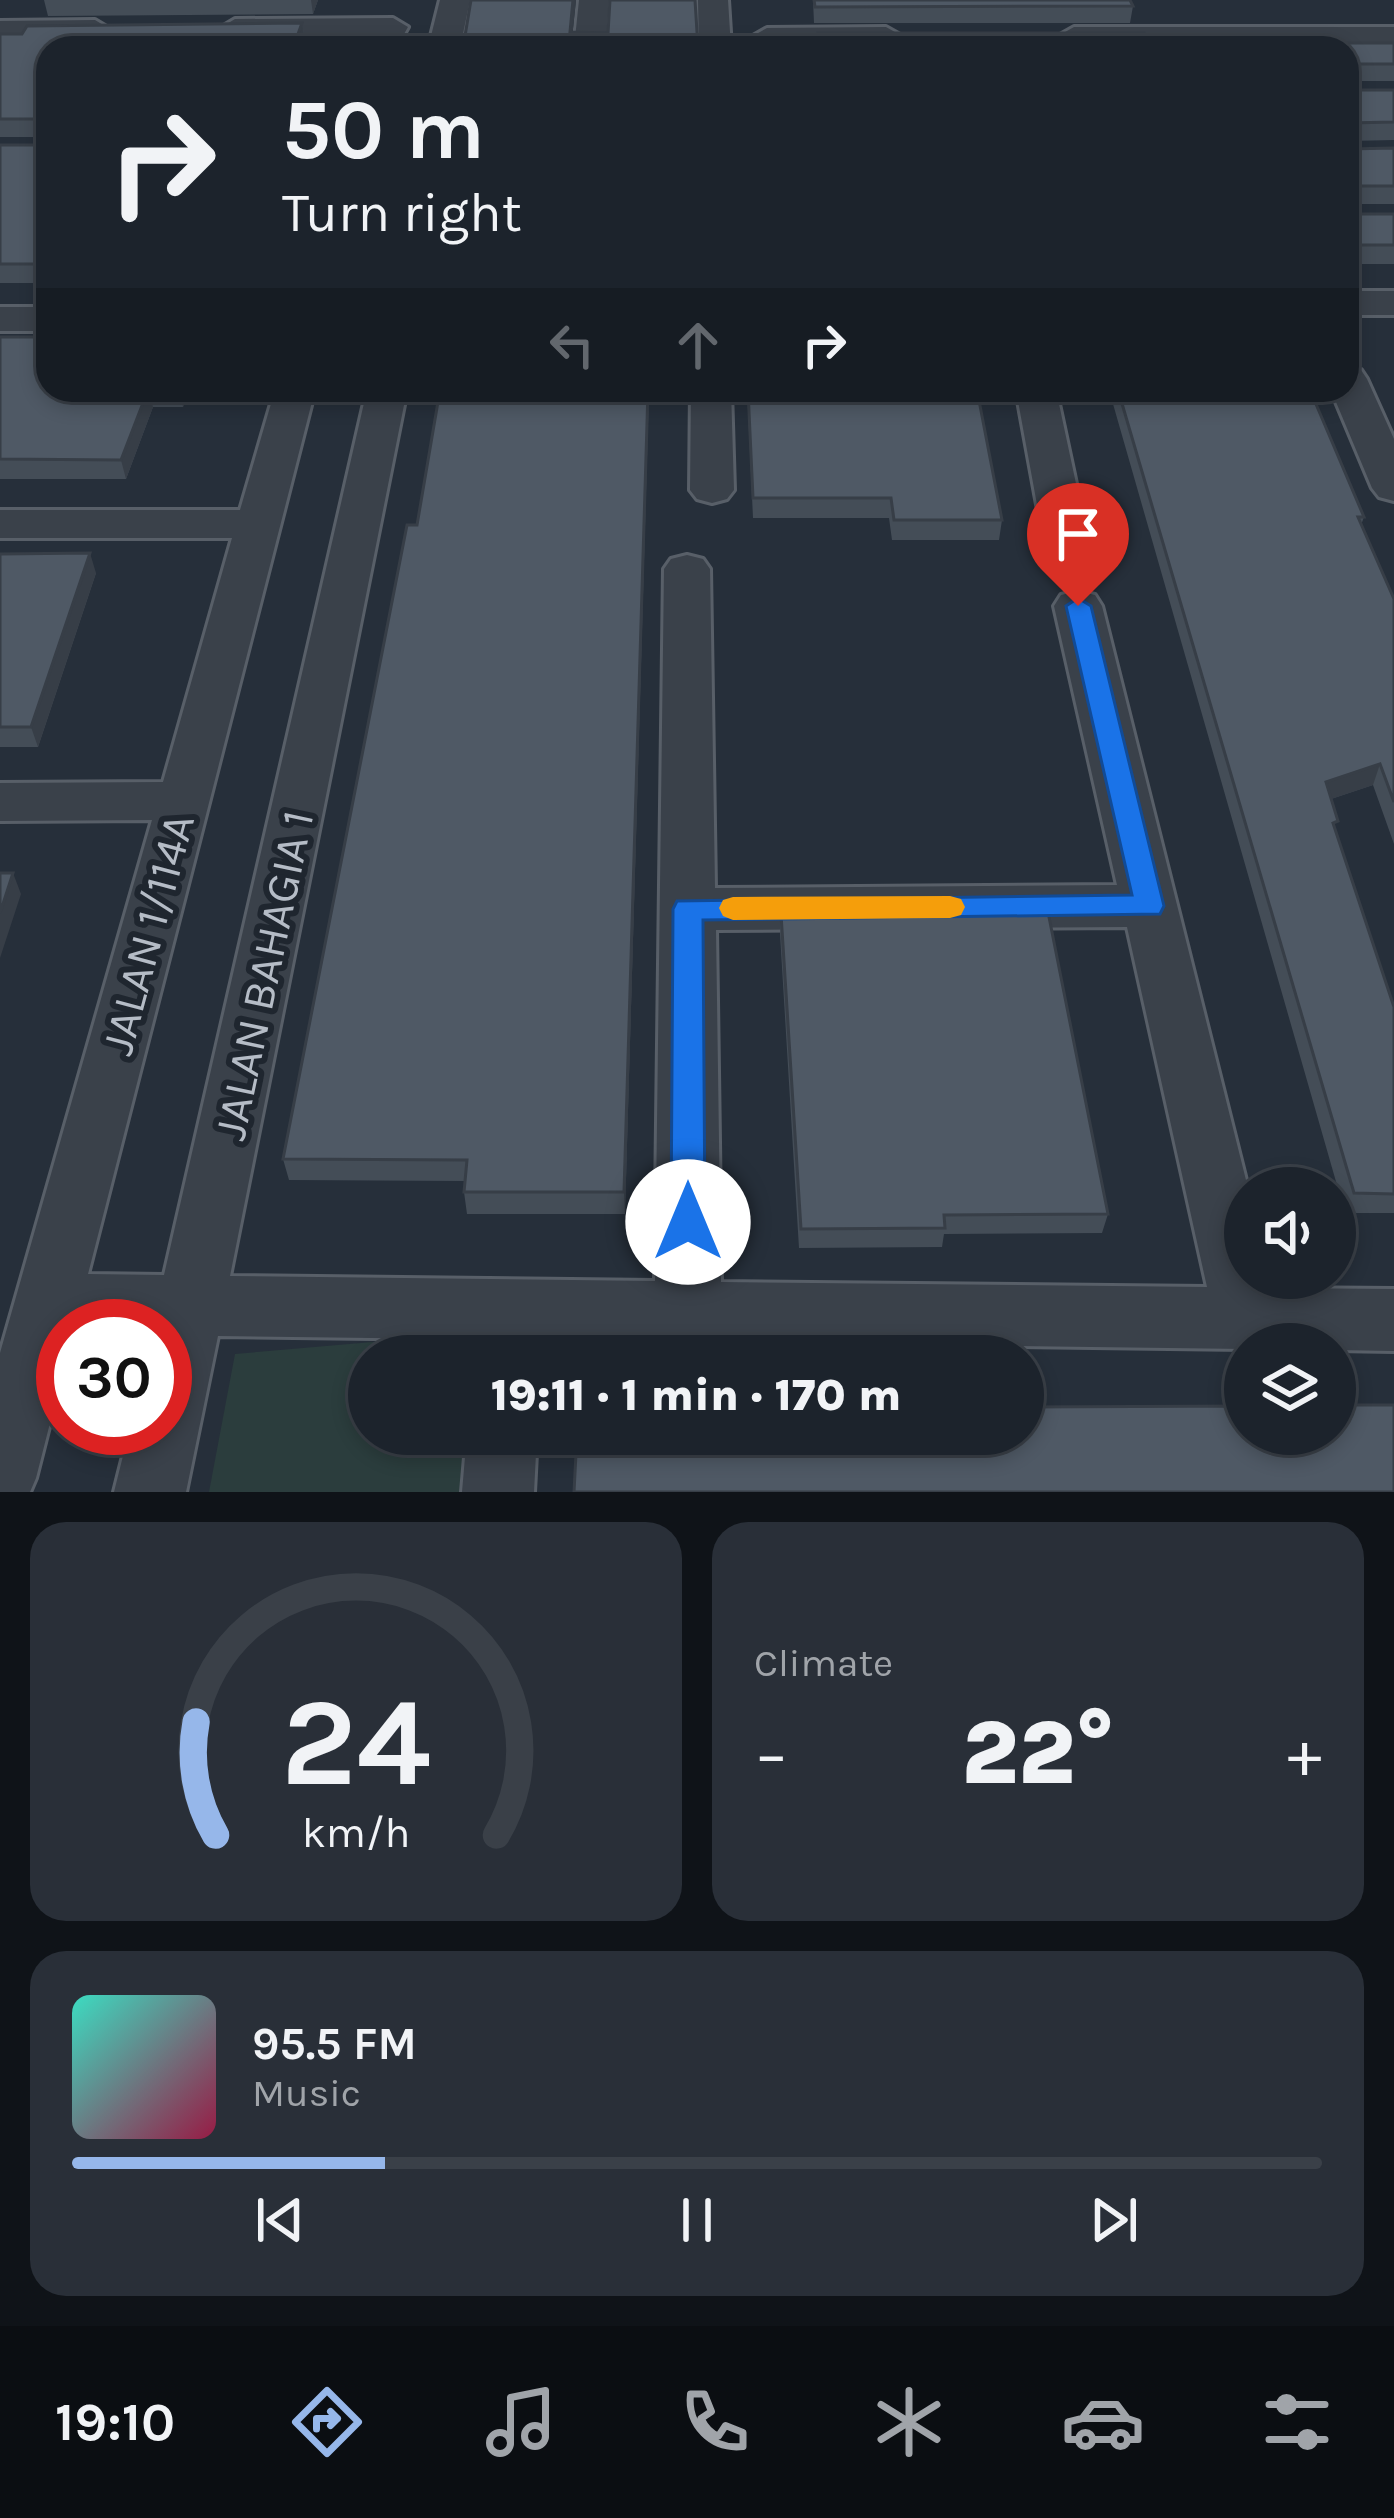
<!DOCTYPE html>
<html lang="en">
<head>
<meta charset="utf-8">
<style>
  body { margin:0; font-family:Karla,sans-serif; background:#292f38; color:#f1f3f6; height:100vh; display:flex; flex-direction:column; font-size:45px; white-space:nowrap }
  * { box-sizing:border-box; margin:0 }
  p { font-size:39px; color:#a0a4a9 }
  .icon { flex:none; width:66px; height:66px; fill:none; stroke:currentColor; stroke-width:2; stroke-linecap:round; stroke-linejoin:round }
  .map { position:relative; height:1492px; overflow:hidden }
  .details { display:flex; flex-direction:column; gap:30px; padding:30px; background:#0f1318; flex:1 }
  .details>* { flex:none }
  .hud { position:absolute; left:36px; top:36px; width:1323px; height:366px; border-radius:36px; box-shadow:0 6px 18px #0003,0 0 0 3px #3a4048; background:#1c232c; color:#f1f3f6; overflow:hidden }
  .buttons { position:absolute; left:1224px; top:1167px; display:grid; gap:24px }
  .buttons a { display:grid; place-items:center; width:132px; height:132px; border-radius:50%; background:#1c232c; box-shadow:0 6px 18px #0003,0 0 0 3px #3a4048; font-size:60px }
  .speed { position:absolute; left:36px; top:1299px; display:flex; gap:24px; font-size:60px; font-weight:700; text-align:center }
  .speed>* { display:grid; place-content:center; width:156px; height:156px; border-radius:50%; background:#1c232c; box-shadow:0 6px 18px #0003,0 0 0 3px #3a4048; line-height:1 }
  .speed .limit { border:18px solid #d22; background:#fff; color:#111 }
  .pin { position:absolute; display:grid; place-items:center; width:102px; height:102px; color:#fff; margin:-123px -51px; border-radius:50% 50% 50% 0; rotate:-45deg; box-shadow:0 0 12px #0007 }
  .pin .icon { rotate:45deg }
  .me { position:absolute; width:132px; margin:-66px; rotate:0deg; stroke-linejoin:round; filter:drop-shadow(0 0 9px #0008) }
  .turn { display:flex; align-items:center; gap:42px; height:252px; padding:0 48px; font-size:54px }
  .turn .icon { width:156px; height:156px; stroke-width:2.5 }
  .turn b { display:block; font-size:84px; line-height:102px }
  .lanes { display:flex; align-items:center; height:114px; padding:0 48px; background:#0003; justify-content:center; gap:60px; direction:ltr }
  .lanes .off { opacity:.35 }
  .big { font-size:90px; font-weight:800; line-height:1.1 }
  .details .tile { flex:1; display:flex; flex-direction:column; justify-content:center; gap:18px; min-width:0; padding:0 42px; border-radius:36px; background:#292f38 }
  .details .dial { align-items:center; gap:0 }
  .dial svg { height:312px; overflow:visible; fill:none; stroke:#3a4048; stroke-width:7; stroke-linecap:round; text-anchor:middle }
  .dial text { fill:#f1f3f6; stroke:none }
  .song { display:flex; align-items:center; gap:36px }
  .cover { width:144px; height:144px; border-radius:18px; background:linear-gradient(135deg,hsl(170 70% 55%),hsl(340 70% 35%)) }
  .played { height:12px; border-radius:6px; background:linear-gradient(90deg,#96b7ea 25%,#3a4048 25%) }
  .keys { display:flex; justify-content:space-around; direction:ltr }
  .heat { display:flex; justify-content:space-between; align-items:center; font-size:66px; direction:ltr }
  .details .tiles { flex:1; display:grid; gap:30px; grid-template-columns:1fr 1fr }
  .tile:last-child { grid-column:span 2 }
  .trip { position:absolute; left:348px; top:1335px; width:696px; height:120px; border-radius:60px; background:#1c232c; box-shadow:0 6px 18px #0003,0 0 0 3px #3a4048; font-weight:800; line-height:120px; text-align:center }
  .dock { display:flex; height:192px; justify-content:space-around; align-items:center; background:#0b0e12; color:#a0a4a9 }
  .dock .icon { width:84px; height:84px }
  .dock .selected { color:#96b7ea }
  .dock b { font-size:54px; color:#f1f3f6 }
  .map>svg:first-child { display:block }
  .green { fill:#2b3d3d }
  .lines { fill:none; stroke-linecap:round; stroke-linejoin:round }
  .minor-casing { stroke:#585f68; stroke-width:6 }
  .minor { fill:#3a414a; fill-rule:evenodd }
  .wall { fill:#444d57 }
  .shaded-wall { fill:#373e47 }
  .building { fill:#4f5965; stroke:#373e47; stroke-width:3 }
  .route { fill:#1a73e8; stroke:#114b97; stroke-width:3 }
  .slow { fill:#f59e0b }
  .labels { text-anchor:middle; stroke-width:12; stroke-linejoin:round; paint-order:stroke }
  .street-label { font-size:45px; fill:#b5bcc6; stroke:#1f262f }
</style>
</head>
<body>
<div class="map">
<svg width="1394" height="1492" viewBox="0 0 1394 1492">
  <rect width="100%" height="100%" fill="#262f3a"/>
  <path class="green" d="M488,1332L486,1356H369V1434H478L472,1492H209L235,1354Z"/>
  <g class="lines">
    <g class="minor-casing">
      <path id="minor" d="M440,0H470L460,48H428Z
        M579,0H609L606,48H574Z
        M698,0H728L731,48H699Z
        M393,18L408,27L404,34L235,37L220,28L235,19Z
        M95,20L110,29L106,36L0,39V21Z
        M886,27L902,36L897,43L767,46L751,37L767,28Z
        M1074,27H1394V45L1063,43L1058,36Z
        M1347,291H1394V315H1347Z
        M0,307H48V331H0Z
        M1347,367L1361,370L1367,379L1394,439V501L1379,497L1372,488L1331,390H1347Z
        M275,390H315L88,1274L164,1275L367,390H407L230,1276L655,1281L664,569L671,559L687,555L703,559L710,569L715,888L1117,885L1054,606L1061,595L1078,591L1095,595L1102,606L1248,1188L1245,1278H1271L1274,1288L1394,1289V1351L1335,1350V1344H1245V1349L218,1336L186,1492H114L130,1428H165V1326H63V1372L36,1478L30,1492H0V1353L152,820L0,821V783L163,782L232,538H0V510H240ZM1127,927L1207,1287L721,1282L716,930Z
        M691,390H731L734,490L727,499L712,503L697,499L690,490Z
        M1016,390H1056L1084,521L1078,531L1062,535L1046,531L1040,521Z
        M467,1434H537L534,1492H462Z"/>
    </g>
    <use href="#minor" class="minor"/>
  </g>
  <path class="wall" d="M44,0H318L313,14L48,16Z
    M813,0H1130L1133,6L1130,23H814Z
    M302,23L305,40L48,48V283H0V145H47V137H0V34Z
    M1146,39L1193,43H1394V81H1348V90H1394V140L1348,141V149L1394,148V204H1349V214H1394V264H1347V48H813V40Z
    M0,337L48,390H189L183,407H153L126,479H0Z
    M440,390H649L625,1214H467L464,1192L465,1181L289,1180L283,1159L417,525Z
    M747,390H977L1002,520L999,540H892L889,518H753Z
    M1109,390H1310L1364,517L1361,525L1394,599V844L1373,785L1331,799L1335,829L1394,1007V1213H1345Z
    M0,554L96,573L38,747H0Z
    M781,914L1108,1214L1102,1233L944,1234L942,1247L799,1248L780,934Z"/>
  <path class="shaded-wall" d="M311,0H318L313,14Z
    M573,0H576L571,48L570,32Z
    M302,23L305,40L302,48H293Z
    M148,390L153,407L126,479L121,460Z
    M180,390H189L183,407Z
    M648,390H649L625,1214L624,1192Z
    M90,553L96,573L38,747L31,727Z
    M1380,764L1373,785L1319,803L1326,782Z
    M13,873L21,894L0,958V913Z"/>
  <path class="building" d="M471,0H573L570,32L608,33L610,0H695L698,48H463Z
    M814,0H1130L1133,6L815,7Z
    M302,23L293,48H48V264H0V145H47V119H0V34H22L27,26Z
    M818,33H1144L1146,39H1191L1193,43H1394V64H1348V90H1394V122L1348,123V149L1394,148V186H1349V214H1394V245H1347V48H814L813,40H818Z
    M0,337H48V390H148L121,460L0,459Z
    M440,390H648L624,1192H464L467,1160L283,1159L407,525H417Z
    M748,390H977L1002,520H894L891,498H753Z
    M1118,390H1310L1364,517H1358L1394,599V802L1380,764L1326,782L1338,821L1333,823L1394,1007V1194L1354,1193Z
    M90,553L31,727H0V554Z
    M0,873H13L0,913Z
    M1048,912L1108,1214L944,1215L945,1228L801,1229L781,914Z
    M1335,1405H1394V1492H574L577,1434H1023V1407L1245,1406V1434H1335Z"/>
  <path class="route" d="M1078,598L1091,606L1164,906L1160,914L703,920L705,1222L700,1233L688,1238L676,1233L671,1222L673,909L677,901L1132,895L1066,606Z"/>
  <path class="slow" d="M950,896L961,899L965,907L961,915L950,918L733,920L723,916L719,908L723,900L733,897Z"/>
  <g class="labels">
    <g class="street-label">
      <text transform="translate(147 934) rotate(-75)" y="16">JALAN 1/114A</text>
      <text transform="translate(263 975) rotate(-78)" y="16">JALAN BAHAGIA 1</text>
    </g>
  </g>
</svg>
<div class="buttons">
<a><svg class="icon" aria-label="sound" viewBox="0 0 24 24"><path d="M4 9h4l5-4v14l-5-4H4zM17 9q2 3 0 6"/></svg></a>
<a><svg class="icon" aria-label="layers" viewBox="0 0 24 24"><path d="M12 4l9 5-9 5-9-5zM3 14l9 5 9-5"/></svg></a>
</div>
<div class="speed"><div class="limit">30</div></div>
<div class="pin" style="left:1078px;top:606px;background:#d93025"><svg class="icon" aria-label="arrive" viewBox="0 0 24 24"><path d="M6 21V4h12l-3 4 3 4H6"/></svg></div>
<svg class="me" style="left:688px;top:1222px" viewBox="-20 -20 40 40"><circle r="19" fill="#fff"/><path d="M0-13L10 11 0 6-10 11z" fill="#1a73e8"/></svg>
<div class="trip">19:11 · 1 min · 170 m</div>
<div class="hud">
<div class="turn"><svg class="icon" aria-label="right" viewBox="0 0 24 24"><path d="M7 20v-9h11M14 6l5 5-5 5"/></svg><div><b>50 m</b>Turn right</div></div>
<div class="lanes"><svg class="icon off" aria-label="left" viewBox="0 0 24 24"><path d="M17 20v-9H6M10 6l-5 5 5 5"/></svg><svg class="icon off" aria-label="ahead" viewBox="0 0 24 24"><path d="M12 20V5M6 11l6-6 6 6"/></svg><svg class="icon" aria-label="right" viewBox="0 0 24 24"><path d="M7 20v-9h11M14 6l5 5-5 5"/></svg></div>
</div>
</div>
<section class="details">
<div class="tiles">
<div class="tile dial"><svg viewBox="0 0 100 80">
<path d="M14 69A42 42 0 1 1 86 69"/>
<path d="M14 69A42 42 0 0 1 9 40" stroke="#96b7ea"/>
<text x="50" y="56" font-size="32" font-weight="700">24</text>
<text x="50" y="72" font-size="11">km/h</text>
</svg></div>
<div class="tile"><p>Climate</p>
<div class="heat"><a>−</a><b class="big">22°</b><a>+</a></div>
</div>
<div class="tile">
<div class="song"><i class="cover"></i><div><b>95.5 FM</b><p>Music</p></div></div>
<div class="played"></div>
<div class="keys"><svg class="icon" aria-label="previous" viewBox="0 0 24 24"><path d="M18 5L8 12l10 7zM5 5v14"/></svg><svg class="icon" aria-label="pause" viewBox="0 0 24 24"><path d="M8 5v14M16 5v14"/></svg><svg class="icon" aria-label="next" viewBox="0 0 24 24"><path d="M6 5l10 7-10 7zM19 5v14"/></svg></div>
</div>
</div>
</section>
<nav class="dock">
<b>19:10</b>
<svg class="icon selected" aria-label="directions" viewBox="0 0 24 24"><path d="M12 3l9 9-9 9-9-9zM9 14v-3h6M13 9l2 2-2 2"/></svg>
<svg class="icon" aria-label="music" viewBox="0 0 24 24"><path d="M9 18V5l10-2v13"/><circle cx="6" cy="18" r="3"/><circle cx="16" cy="16" r="3"/></svg>
<svg class="icon" aria-label="phone" viewBox="0 0 24 24"><path d="M5 4h4l2 5-3 2q2 4 5 5l2-3 5 2v4C11 20 4 13 5 4z"/></svg>
<svg class="icon" aria-label="climate" viewBox="0 0 24 24"><path d="M12 3v18M4 7l16 10M4 17L20 7"/></svg>
<svg class="icon" aria-label="car" viewBox="0 0 24 24"><path d="M5 17H2v-5l4-1 3-4h7l3 4 3 1v5h-3M9 17h6M6 11h13"/><circle cx="7" cy="17" r="2"/><circle cx="17" cy="17" r="2"/></svg>
<svg class="icon" aria-label="filters" viewBox="0 0 24 24"><path d="M4 7h16M4 17h16"/><circle cx="9" cy="7" r="2"/><circle cx="15" cy="17" r="2"/></svg>
</nav>
</body>
</html>
